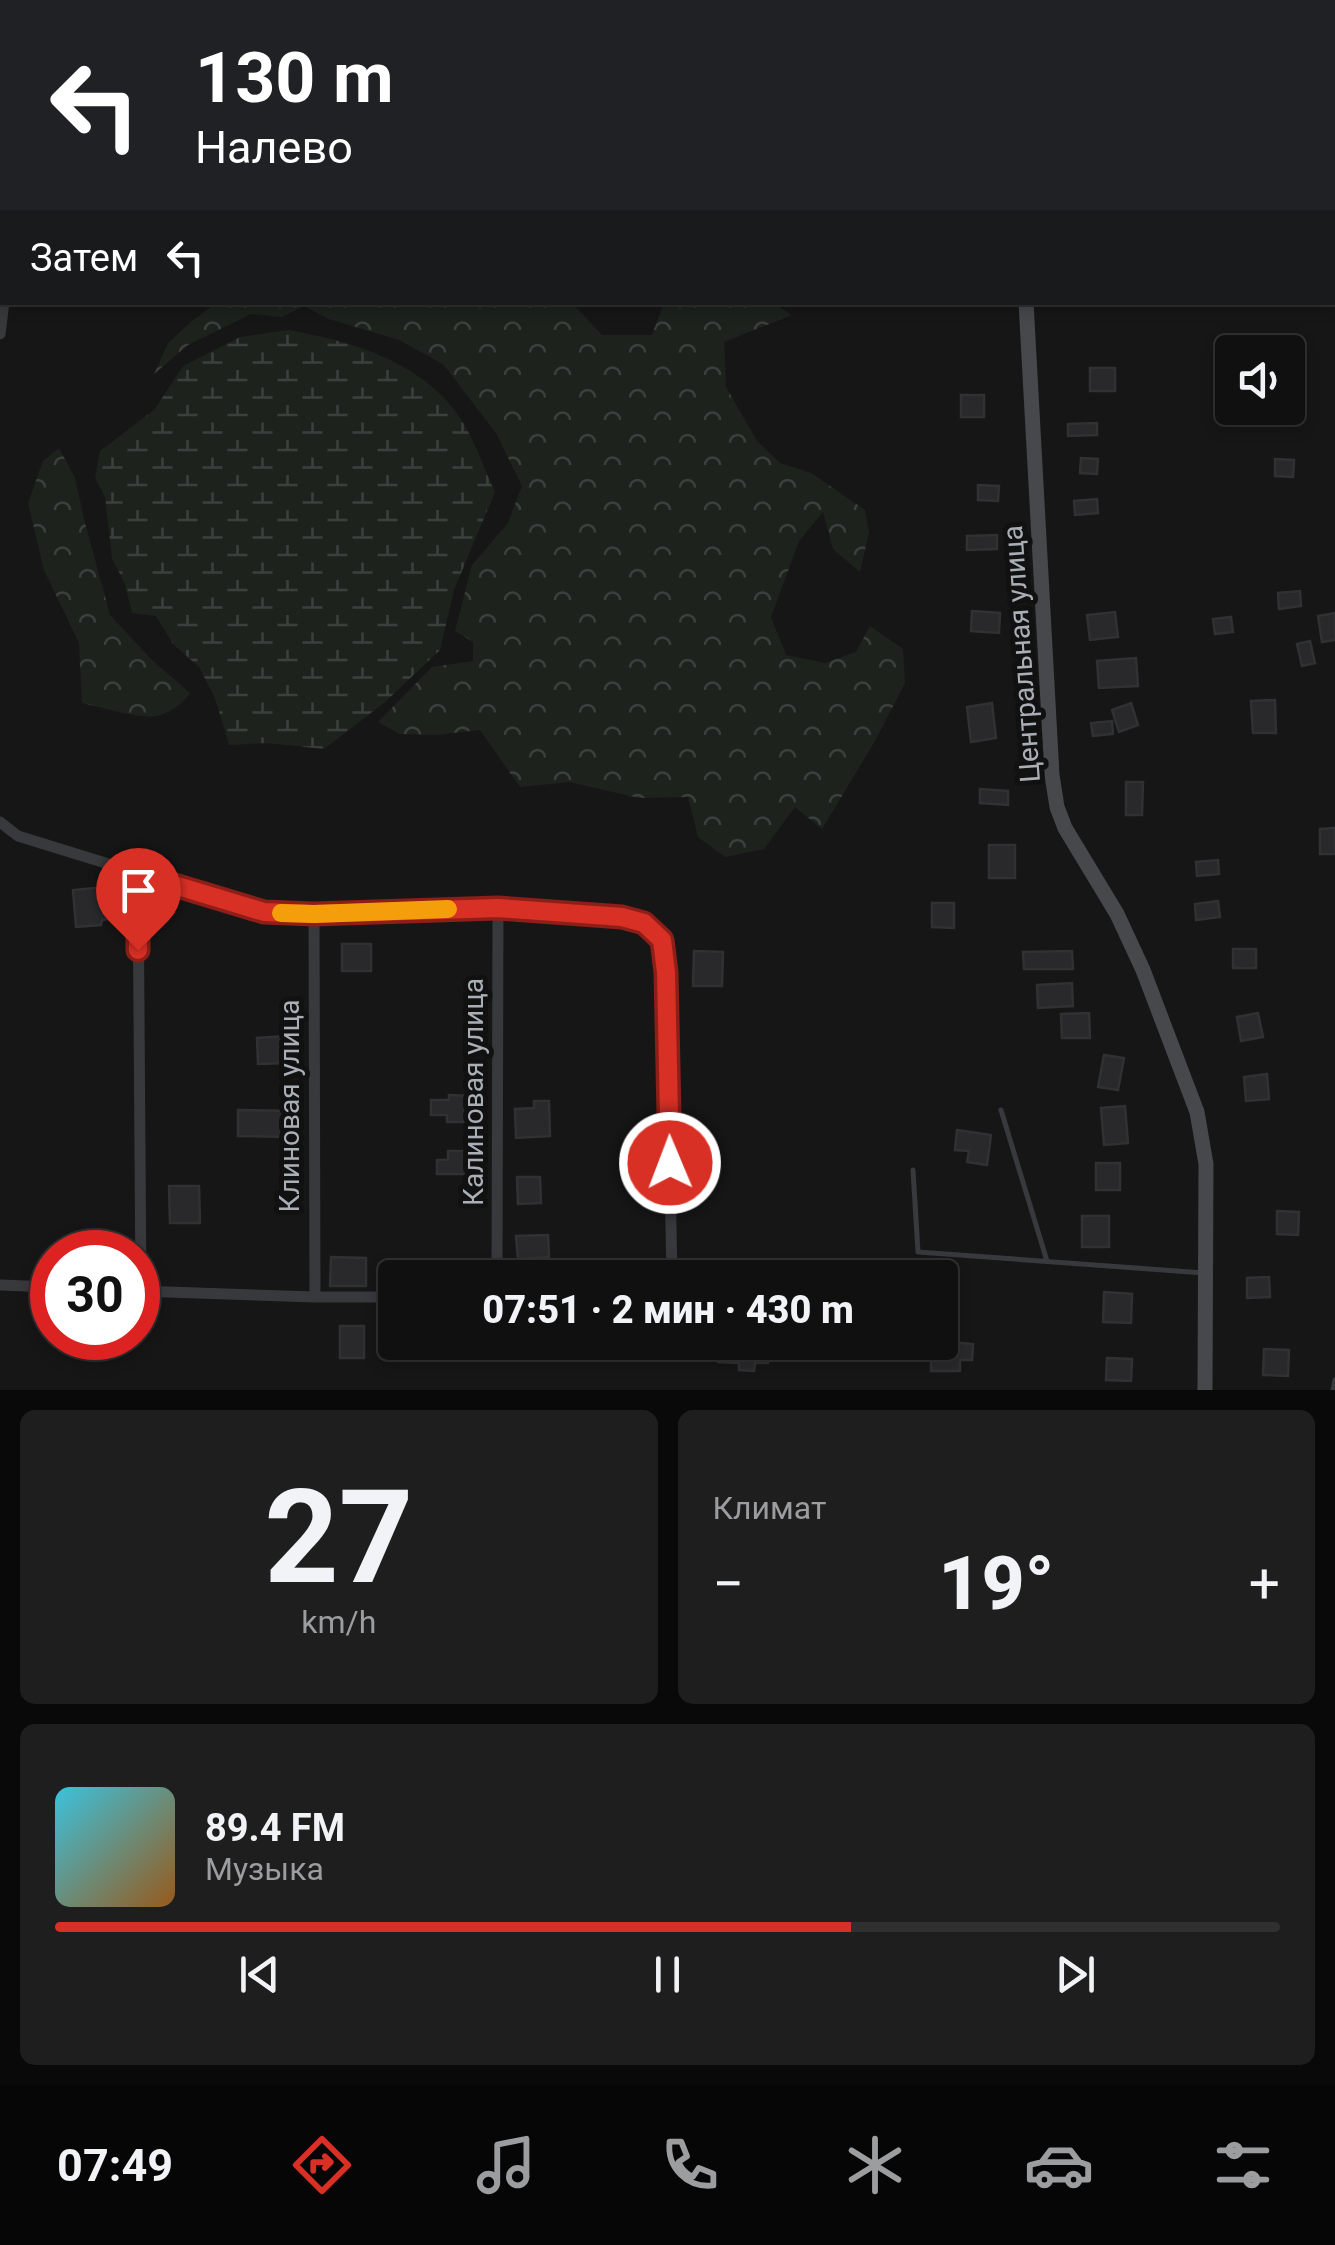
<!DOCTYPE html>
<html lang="ru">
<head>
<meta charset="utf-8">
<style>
  body { margin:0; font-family:Roboto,sans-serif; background:#1e1e1f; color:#f1f3f6; height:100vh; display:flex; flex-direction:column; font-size:38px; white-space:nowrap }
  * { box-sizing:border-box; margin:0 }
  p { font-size:32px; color:#9c9d9f }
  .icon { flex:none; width:55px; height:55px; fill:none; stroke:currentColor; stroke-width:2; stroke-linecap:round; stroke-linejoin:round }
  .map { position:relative; height:1390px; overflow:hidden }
  .side { display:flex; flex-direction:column; gap:20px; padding:20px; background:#090909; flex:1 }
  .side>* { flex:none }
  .guide { position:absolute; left:0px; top:0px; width:1335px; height:305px; box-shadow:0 5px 15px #0003,0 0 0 2px #303031; background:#202124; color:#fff; overflow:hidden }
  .tools { position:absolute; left:1215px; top:335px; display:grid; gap:20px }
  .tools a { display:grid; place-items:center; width:90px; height:90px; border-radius:10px; background:#101011; box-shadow:0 5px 15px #0003,0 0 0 2px #303031; font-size:50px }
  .speed { position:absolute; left:30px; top:1230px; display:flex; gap:20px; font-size:50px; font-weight:700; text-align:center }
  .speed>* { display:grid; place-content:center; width:130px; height:130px; border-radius:50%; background:#101011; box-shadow:0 5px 15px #0003,0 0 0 2px #303031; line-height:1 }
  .speed .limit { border:15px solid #d22; background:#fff; color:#111 }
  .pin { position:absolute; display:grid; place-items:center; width:85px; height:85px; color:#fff; margin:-102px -42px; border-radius:50% 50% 50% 0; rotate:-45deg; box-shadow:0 0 10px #0007 }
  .pin .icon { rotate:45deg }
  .me { position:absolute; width:110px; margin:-55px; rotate:359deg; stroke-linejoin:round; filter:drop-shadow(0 0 8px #0008) }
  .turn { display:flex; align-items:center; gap:35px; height:210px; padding:0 30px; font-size:45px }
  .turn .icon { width:130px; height:130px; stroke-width:2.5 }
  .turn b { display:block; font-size:70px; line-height:85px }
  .then { display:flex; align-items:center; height:95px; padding:0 30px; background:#0003; gap:20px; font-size:38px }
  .big { font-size:75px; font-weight:800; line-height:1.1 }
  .side .card { flex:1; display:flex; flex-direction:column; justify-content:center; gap:15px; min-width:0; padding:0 35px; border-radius:15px; background:#1e1e1f }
  .side .dial { align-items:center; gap:0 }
  .dial b { font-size:130px; line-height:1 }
  .song { display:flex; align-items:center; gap:30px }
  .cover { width:120px; height:120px; border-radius:15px; background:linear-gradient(135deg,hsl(190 70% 55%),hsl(30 70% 35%)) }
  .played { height:10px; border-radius:5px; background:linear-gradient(90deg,#d93025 65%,#303031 65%) }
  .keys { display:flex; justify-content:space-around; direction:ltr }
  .heat { display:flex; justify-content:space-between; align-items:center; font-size:55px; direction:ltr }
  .side .tiles { flex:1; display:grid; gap:20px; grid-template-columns:1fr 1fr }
  .card:last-child { grid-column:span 2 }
  .trip { position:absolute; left:378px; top:1260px; width:580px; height:100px; border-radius:10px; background:#101011; box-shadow:0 5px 15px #0003,0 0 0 2px #303031; font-weight:800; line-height:100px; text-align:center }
  .dock { display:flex; height:160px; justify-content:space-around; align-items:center; background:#060607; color:#9c9d9f }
  .dock .icon { width:70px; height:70px }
  .dock .selected { color:#d93025 }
  .dock b { font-size:45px; color:#f1f3f6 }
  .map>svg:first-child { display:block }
  .forest { fill:url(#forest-crowns) }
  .wetland { fill:url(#wetland-marsh) }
  .building { fill:#29292b; stroke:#303133; stroke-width:2.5 }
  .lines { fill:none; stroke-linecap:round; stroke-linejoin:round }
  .lane { stroke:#37393c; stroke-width:5 }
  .street { stroke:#37393c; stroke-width:11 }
  .secondary { stroke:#46484c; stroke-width:15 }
  .route-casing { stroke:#8d1f18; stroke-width:25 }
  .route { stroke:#d93025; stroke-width:18 }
  .slow { stroke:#f59e0b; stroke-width:18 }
  .labels { text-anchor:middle; stroke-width:10; stroke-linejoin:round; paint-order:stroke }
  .street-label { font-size:28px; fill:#aaafb6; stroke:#111112 }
</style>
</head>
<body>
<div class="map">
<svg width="1335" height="1390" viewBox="0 0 1335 1390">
  <defs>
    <pattern id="forest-crowns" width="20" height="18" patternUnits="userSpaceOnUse" patternTransform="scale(2.5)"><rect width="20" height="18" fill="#1d221d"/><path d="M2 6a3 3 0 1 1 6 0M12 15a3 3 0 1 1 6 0" fill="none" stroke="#3b403c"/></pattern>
    <pattern id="wetland-marsh" width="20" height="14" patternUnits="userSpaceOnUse" patternTransform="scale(2.5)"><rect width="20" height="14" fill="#1d221d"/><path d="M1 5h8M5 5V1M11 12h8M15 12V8" fill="none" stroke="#3b403c"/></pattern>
  </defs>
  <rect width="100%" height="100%" fill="#161617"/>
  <path class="forest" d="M217,303H572L602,335H652L664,303H772L792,315L724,342L726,387L757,441L780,463L811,473L865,510L869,532L860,572L833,549L823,512L799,541L771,617L786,655L825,663L856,652L870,626L903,649L905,683L875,741L822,829L795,807L764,849L725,857L698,837L688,797L639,798L569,782L520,787L480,730L435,735L400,734L378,722L432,667L473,661V642L455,631L472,565L508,523L522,486L496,433L443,364L399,340L329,319L304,306L282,317L251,314L188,345L154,374L168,343L192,321Z
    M59,448L75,478L85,523L110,615L152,660L190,693C184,703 168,714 156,716C140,719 100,707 82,703L79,643L44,570L28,503L43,461Z"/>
  <path class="wetland" d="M288,330C352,341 426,363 462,421C476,443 484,469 495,492L454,590L440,650L384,703L324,749L267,743L229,745L215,698L199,667L173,644L156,616L132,613L125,584L112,558L105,497L95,478L100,451L155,409L183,366L240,337Z"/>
  <path class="building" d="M1289,350H1303L1302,368L1288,367Z
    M1090,368H1115V391H1090Z
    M961,395H984V417H961Z
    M1097,423V435L1068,436V424Z
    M1081,458L1098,459L1097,474L1080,473Z
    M1275,459L1294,460L1293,477L1275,476Z
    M978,485L999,486L998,501L978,500Z
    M1097,499L1098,513L1075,515L1074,501Z
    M997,535V549L967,550V536Z
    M1300,591L1301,606L1279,609L1278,593Z
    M972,611L1000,613L999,633L971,631Z
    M1115,612L1118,637L1090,640L1087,615Z
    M1335,613V640L1322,642L1318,616Z
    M1231,617L1233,632L1215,634L1213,619Z
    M1310,641L1315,663L1302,666L1297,644Z
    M1136,658L1138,686L1099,688L1097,661Z
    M1275,700L1276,733H1253L1251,701Z
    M992,703L996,738L971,742L967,707Z
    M1131,703L1138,725L1119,732L1112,710Z
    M1112,721L1113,734L1093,736L1091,723Z
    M1126,782H1143L1142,815H1126Z
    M980,789L1008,791V805L980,803Z
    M1335,828V854H1320V829Z
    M989,845H1015V878H989Z
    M1218,860L1219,874L1197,876L1196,862Z
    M113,886L116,918L102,920L101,925L76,927L73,890Z
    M1218,901L1220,917L1196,920L1195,904Z
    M932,903H954V928L932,927Z
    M342,944H371V971H342Z
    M1233,949H1256V968H1233Z
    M694,951L723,952L722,986H693Z
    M1072,951L1073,969H1024L1023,952Z
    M1072,983L1073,1006L1038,1008L1037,985Z
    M1089,1013L1090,1038H1062L1061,1014Z
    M1258,1013L1263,1037L1241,1041L1237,1017Z
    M287,1036L288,1063L258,1064L257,1038Z
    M1104,1055L1124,1058L1118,1090L1098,1087Z
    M1267,1074L1269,1099L1246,1101L1244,1077Z
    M449,1095L469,1096V1107H475V1118H464V1122H447V1115H431V1100H449Z
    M534,1101H549L550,1136L516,1138L515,1109L534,1108Z
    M1125,1106L1128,1143L1104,1145L1101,1108Z
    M238,1110L291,1111L290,1137L238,1136Z
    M957,1130L991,1135L987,1165L967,1162L969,1151L955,1150Z
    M448,1151H473V1174H437V1160H448Z
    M1096,1163H1120V1190H1096Z
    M517,1177H540L541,1203L518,1204Z
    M169,1186H199L200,1223H170Z
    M1277,1211L1299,1212L1298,1235L1277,1234Z
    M1082,1216H1109V1247H1082Z
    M96,1235L114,1236L113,1245H119L118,1252H81V1238L96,1239Z
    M548,1235L549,1257L518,1259L516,1236Z
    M331,1257L366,1258V1286H330Z
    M1269,1277L1270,1297L1247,1298V1278Z
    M1104,1292L1132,1294L1131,1323L1103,1322Z
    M340,1326H364V1358H340Z
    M943,1341L973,1344L972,1360H960V1371H931V1347H943Z
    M612,1342H634L633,1357L611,1356Z
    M719,1342H768V1363H755L754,1371L739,1370V1363L718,1362Z
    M1264,1349L1289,1350L1288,1376L1263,1375Z
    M1107,1358L1132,1359L1131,1381L1106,1380Z"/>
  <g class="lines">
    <path class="lane" d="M1001,1110L1047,1261
      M913,1170L918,1252L1204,1273
      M1333,1390L1335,1380"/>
    <path class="street" d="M18,0V2
      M27,0L42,2
      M552,0L553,2
      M229,2H236
      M0,334L4,302
      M0,822L18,836L264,912L314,914L498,908L622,917L644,923L662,940L666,972L672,1278
      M138,874L141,1291
      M314,914L315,1297
      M497,1278L498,908
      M0,1285L52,1287
      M138,1291L315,1297H395"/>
    <path class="secondary" d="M1027,0V2
      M1026,302L1052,775L1057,807L1065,828L1117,914L1143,970L1197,1112L1206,1164L1205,1390"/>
  </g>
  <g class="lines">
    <g class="route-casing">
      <path id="route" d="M138,950V874L264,912L314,914L498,908L622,917L644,923L662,940L666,972L670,1163"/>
    </g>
    <use href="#route" class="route"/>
    <path class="slow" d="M281,913L314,914L448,909"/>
  </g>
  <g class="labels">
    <g class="street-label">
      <text transform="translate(1021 654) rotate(-94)" y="10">Центральная улица</text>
      <text transform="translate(473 1092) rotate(-90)" y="10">Калиновая улица</text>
      <text transform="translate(289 1106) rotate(-90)" y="10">Клиновая улица</text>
    </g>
  </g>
</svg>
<div class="tools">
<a><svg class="icon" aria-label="sound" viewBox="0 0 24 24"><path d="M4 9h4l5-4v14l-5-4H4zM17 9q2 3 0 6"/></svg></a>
</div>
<div class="speed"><div class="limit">30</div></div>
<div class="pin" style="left:138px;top:950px;background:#d93025"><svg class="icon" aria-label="arrive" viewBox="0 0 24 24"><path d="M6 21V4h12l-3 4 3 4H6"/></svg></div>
<svg class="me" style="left:670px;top:1163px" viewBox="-20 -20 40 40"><circle r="17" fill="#d93025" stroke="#fff" stroke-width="3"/><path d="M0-11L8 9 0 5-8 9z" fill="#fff"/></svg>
<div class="trip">07:51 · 2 мин · 430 m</div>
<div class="guide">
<div class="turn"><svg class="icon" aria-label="left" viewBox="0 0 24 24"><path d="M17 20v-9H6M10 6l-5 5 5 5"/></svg><div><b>130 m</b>Налево</div></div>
<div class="then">Затем<svg class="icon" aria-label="left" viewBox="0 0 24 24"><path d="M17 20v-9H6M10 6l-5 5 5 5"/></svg></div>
</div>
</div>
<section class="side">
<div class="tiles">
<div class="card dial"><b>27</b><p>km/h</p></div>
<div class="card"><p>Климат</p>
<div class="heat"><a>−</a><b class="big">19°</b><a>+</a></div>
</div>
<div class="card">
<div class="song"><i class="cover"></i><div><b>89.4 FM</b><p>Музыка</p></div></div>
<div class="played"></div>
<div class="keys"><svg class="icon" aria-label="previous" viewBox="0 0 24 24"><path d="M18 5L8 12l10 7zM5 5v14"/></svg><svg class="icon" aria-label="pause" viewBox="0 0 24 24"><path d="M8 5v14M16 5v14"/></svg><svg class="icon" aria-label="next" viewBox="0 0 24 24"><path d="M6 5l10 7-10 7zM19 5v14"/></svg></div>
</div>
</div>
</section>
<nav class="dock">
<b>07:49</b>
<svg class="icon selected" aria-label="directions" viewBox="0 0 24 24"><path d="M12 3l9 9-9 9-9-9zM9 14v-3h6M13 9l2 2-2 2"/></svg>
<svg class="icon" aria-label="music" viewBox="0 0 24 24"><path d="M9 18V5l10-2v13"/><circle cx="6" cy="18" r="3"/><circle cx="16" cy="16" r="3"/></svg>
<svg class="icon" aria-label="phone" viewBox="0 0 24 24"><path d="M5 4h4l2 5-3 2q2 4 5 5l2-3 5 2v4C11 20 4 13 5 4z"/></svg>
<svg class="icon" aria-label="climate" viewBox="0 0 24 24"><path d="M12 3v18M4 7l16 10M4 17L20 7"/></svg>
<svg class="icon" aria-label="car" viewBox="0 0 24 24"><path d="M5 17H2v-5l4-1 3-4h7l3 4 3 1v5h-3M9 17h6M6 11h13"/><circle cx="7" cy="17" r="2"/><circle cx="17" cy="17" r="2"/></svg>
<svg class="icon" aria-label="filters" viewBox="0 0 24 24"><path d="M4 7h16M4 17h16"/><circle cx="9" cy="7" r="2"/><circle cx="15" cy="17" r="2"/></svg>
</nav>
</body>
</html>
